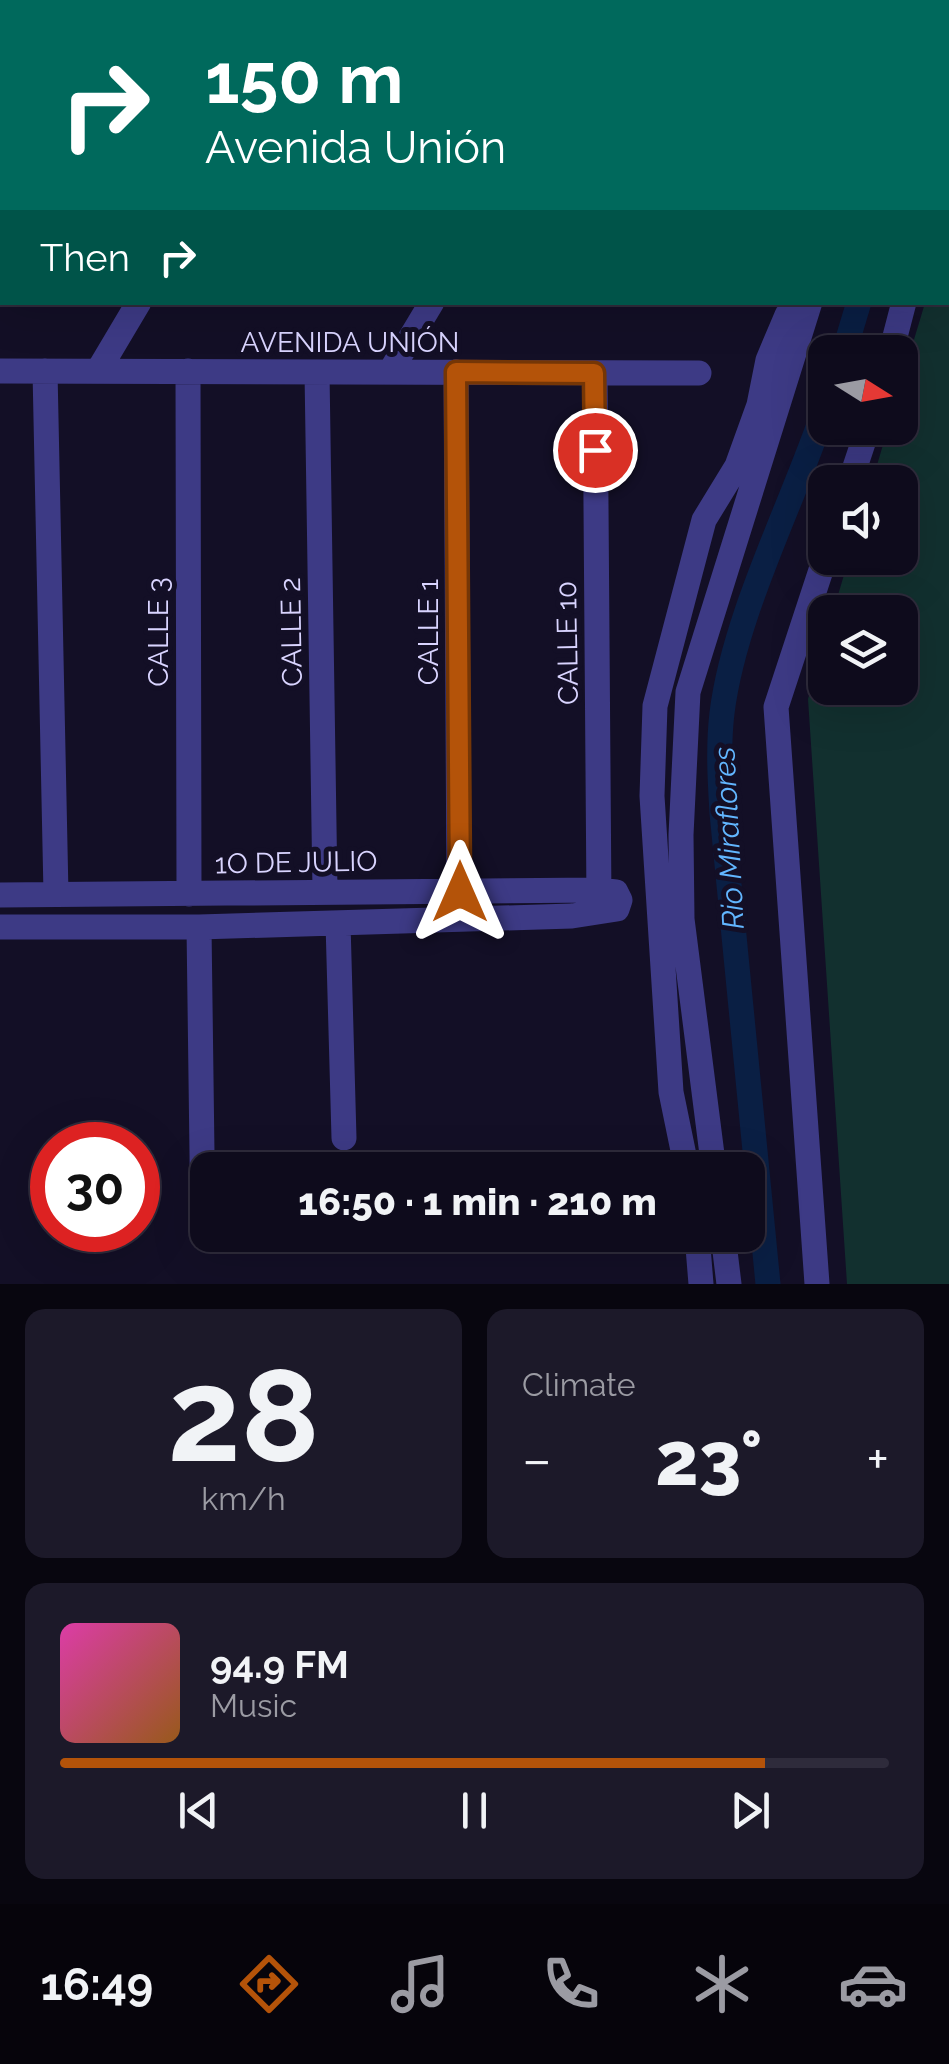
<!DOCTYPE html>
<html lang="en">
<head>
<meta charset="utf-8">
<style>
  body { margin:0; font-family:Raleway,sans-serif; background:#1c1929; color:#f1f3f6; height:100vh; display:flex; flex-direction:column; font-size:38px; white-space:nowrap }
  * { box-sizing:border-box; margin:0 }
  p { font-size:32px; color:#9b9ba3 }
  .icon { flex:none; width:55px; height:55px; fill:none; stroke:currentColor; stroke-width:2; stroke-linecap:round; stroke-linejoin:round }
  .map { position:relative; height:1284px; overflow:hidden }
  .drawer { display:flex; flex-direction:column; gap:25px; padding:25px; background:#08060f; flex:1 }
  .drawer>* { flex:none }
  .top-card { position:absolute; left:0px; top:0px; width:950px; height:305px; box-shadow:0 10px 40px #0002,0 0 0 2px #2e2b3b; background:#00695c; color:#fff; overflow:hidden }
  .needle { width:65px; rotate:101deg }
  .tools { position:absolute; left:808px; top:335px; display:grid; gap:20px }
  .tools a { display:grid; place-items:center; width:110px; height:110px; border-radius:20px; background:#0e0b1c; box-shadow:0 10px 40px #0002,0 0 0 2px #2e2b3b; font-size:50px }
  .speed { position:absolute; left:30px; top:1122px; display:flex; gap:20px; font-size:50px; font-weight:700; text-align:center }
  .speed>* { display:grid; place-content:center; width:130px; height:130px; border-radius:50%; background:#0e0b1c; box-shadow:0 10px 40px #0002,0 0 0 2px #2e2b3b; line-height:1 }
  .speed .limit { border:15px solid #d22; background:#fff; color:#111 }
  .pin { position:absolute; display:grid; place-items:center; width:85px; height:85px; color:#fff; margin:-42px; border:5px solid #fff; border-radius:50%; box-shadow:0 2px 10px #0007 }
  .me { position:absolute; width:110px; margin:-55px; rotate:0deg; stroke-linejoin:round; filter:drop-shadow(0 0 8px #0008) }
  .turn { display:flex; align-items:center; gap:35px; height:210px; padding:0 40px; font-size:45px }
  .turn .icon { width:130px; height:130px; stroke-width:2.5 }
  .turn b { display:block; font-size:70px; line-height:85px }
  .then { display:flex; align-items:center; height:95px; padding:0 40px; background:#0003; gap:20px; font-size:38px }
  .big { font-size:75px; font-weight:800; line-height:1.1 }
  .drawer .tile { flex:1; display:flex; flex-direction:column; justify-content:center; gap:15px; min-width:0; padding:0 35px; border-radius:20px; background:#1c1929 }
  .drawer .dial { align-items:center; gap:0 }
  .dial b { font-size:130px; line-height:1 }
  .song { display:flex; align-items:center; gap:30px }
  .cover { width:120px; height:120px; border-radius:15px; background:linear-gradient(135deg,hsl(320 70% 55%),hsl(30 70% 35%)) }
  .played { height:10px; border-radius:5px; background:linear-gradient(90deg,#b45309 85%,#2e2b3b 85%) }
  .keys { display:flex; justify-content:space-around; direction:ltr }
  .heat { display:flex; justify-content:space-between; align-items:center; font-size:55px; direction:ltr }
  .drawer .tiles { flex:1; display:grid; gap:25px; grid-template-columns:1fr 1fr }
  .tile:last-child { grid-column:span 2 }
  .trip { position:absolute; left:190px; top:1152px; width:575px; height:100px; border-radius:20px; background:#0e0b1c; box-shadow:0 10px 40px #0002,0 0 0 2px #2e2b3b; font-weight:800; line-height:100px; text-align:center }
  .menu { display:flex; height:160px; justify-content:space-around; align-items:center; background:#06040b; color:#9b9ba3 }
  .menu .icon { width:70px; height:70px }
  .menu .on { color:#b45309 }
  .menu b { font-size:45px; color:#f1f3f6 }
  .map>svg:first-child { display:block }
  .green { fill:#12302f }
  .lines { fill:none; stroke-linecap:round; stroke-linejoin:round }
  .canal { stroke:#0a1f44; stroke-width:25 }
  .minor { stroke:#3d3a85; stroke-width:25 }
  .route-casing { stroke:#753606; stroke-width:25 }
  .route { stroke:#b45309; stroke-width:18 }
  .labels { text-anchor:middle; stroke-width:10; stroke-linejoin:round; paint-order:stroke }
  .street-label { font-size:28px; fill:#d9d4ff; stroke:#130f26 }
  .water-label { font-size:30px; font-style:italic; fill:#62b6ff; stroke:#130f26 }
</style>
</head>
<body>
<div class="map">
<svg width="949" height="1284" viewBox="0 0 949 1284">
  <rect width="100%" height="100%" fill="#130f26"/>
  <path class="green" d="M949,220V1284H847L808,699L825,640V688H900V612H833L849,558H900V482H872L888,428H900V386L925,303L948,302Z"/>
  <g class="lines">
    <path class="canal" d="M948,9L949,4
      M844,352L859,302
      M768,1284L722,813C720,780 718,747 722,713C734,615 793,503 825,408"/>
    <path class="minor" d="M728,0L733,2
      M145,2L147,0
      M288,2L290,0
      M453,2L455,0
      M611,2L613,0
      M902,2L903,0
      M0,84L2,85
      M948,142L949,137
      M0,240L2,236
      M891,352L904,302
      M0,371L699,373
      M45,371L56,894
      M98,371L139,302
      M188,371L189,894
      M317,372L325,891
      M390,372L432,302
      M456,372L459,892
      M595,373L599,903
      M850,482L868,428
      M0,895L598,890L616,892L620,900L617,909L572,916L199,927H0
      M338,923L344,1138
      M199,927L203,1229
      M687,1170L671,1092L652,796L655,706L704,520L737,466L759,405L768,360L787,315L801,302
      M714,1170L682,919L681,835L688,692L810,302
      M697,1235L701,1284
      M723,1235L729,1284
      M817,1284L776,707L825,558"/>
  </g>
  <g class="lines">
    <g class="route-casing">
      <path id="route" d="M460,892L456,372L594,373L595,450"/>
    </g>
    <use href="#route" class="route"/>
  </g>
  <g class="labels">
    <g class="street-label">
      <text x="350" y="352">AVENIDA UNIÓN</text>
      <text transform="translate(158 632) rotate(-90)" y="10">CALLE 3</text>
      <text transform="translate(291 632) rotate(-91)" y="10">CALLE 2</text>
      <text transform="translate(428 632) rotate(-90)" y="10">CALLE 1</text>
      <text transform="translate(567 643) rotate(-91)" y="10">CALLE 10</text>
      <text transform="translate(296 862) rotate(-1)" y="10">1O DE JULIO</text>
    </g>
    <g class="water-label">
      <text transform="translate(729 838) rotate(-93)" y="10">Rio Miraflores</text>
    </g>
  </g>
</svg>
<div class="tools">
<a><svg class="needle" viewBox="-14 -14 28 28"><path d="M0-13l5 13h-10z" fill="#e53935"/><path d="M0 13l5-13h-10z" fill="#9b9ba3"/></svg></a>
<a><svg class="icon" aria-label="sound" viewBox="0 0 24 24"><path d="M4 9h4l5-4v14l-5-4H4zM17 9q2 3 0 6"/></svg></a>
<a><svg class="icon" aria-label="layers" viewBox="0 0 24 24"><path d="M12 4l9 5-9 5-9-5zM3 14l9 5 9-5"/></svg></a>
</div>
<div class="speed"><div class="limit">30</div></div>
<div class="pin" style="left:595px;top:450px;background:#d93025"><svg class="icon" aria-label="arrive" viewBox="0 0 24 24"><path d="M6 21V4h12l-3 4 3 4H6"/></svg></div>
<svg class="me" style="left:460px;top:892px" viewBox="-20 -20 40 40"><path d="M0-17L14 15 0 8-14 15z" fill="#b45309" stroke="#fff" stroke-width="4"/></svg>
<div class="trip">16:50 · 1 min · 210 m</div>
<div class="top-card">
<div class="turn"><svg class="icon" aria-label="right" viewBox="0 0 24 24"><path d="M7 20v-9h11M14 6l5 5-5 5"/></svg><div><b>150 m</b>Avenida Unión</div></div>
<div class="then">Then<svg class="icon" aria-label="right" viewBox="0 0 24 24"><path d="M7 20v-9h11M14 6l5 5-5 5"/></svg></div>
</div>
</div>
<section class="drawer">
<div class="tiles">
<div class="tile dial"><b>28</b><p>km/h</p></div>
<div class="tile"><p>Climate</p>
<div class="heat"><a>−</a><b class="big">23°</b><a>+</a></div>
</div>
<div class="tile">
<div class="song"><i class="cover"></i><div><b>94.9 FM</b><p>Music</p></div></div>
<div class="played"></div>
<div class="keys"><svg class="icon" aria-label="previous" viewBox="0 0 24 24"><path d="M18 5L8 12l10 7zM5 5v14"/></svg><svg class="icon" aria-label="pause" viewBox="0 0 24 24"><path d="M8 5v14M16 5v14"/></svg><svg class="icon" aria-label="next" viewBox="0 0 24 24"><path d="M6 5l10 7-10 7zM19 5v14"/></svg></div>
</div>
</div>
</section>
<nav class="menu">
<b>16:49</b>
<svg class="icon on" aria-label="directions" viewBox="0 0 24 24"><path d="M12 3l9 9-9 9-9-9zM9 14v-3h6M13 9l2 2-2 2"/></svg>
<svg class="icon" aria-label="music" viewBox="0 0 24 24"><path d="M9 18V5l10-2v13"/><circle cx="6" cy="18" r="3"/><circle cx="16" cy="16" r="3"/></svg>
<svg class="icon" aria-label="phone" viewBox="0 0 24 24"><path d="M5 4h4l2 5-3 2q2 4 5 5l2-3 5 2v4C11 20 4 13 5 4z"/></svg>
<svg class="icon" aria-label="climate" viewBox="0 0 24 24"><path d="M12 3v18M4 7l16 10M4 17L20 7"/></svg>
<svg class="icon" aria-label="car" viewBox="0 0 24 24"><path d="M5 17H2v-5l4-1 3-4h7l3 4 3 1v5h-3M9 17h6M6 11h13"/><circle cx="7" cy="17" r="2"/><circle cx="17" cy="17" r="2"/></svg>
</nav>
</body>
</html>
